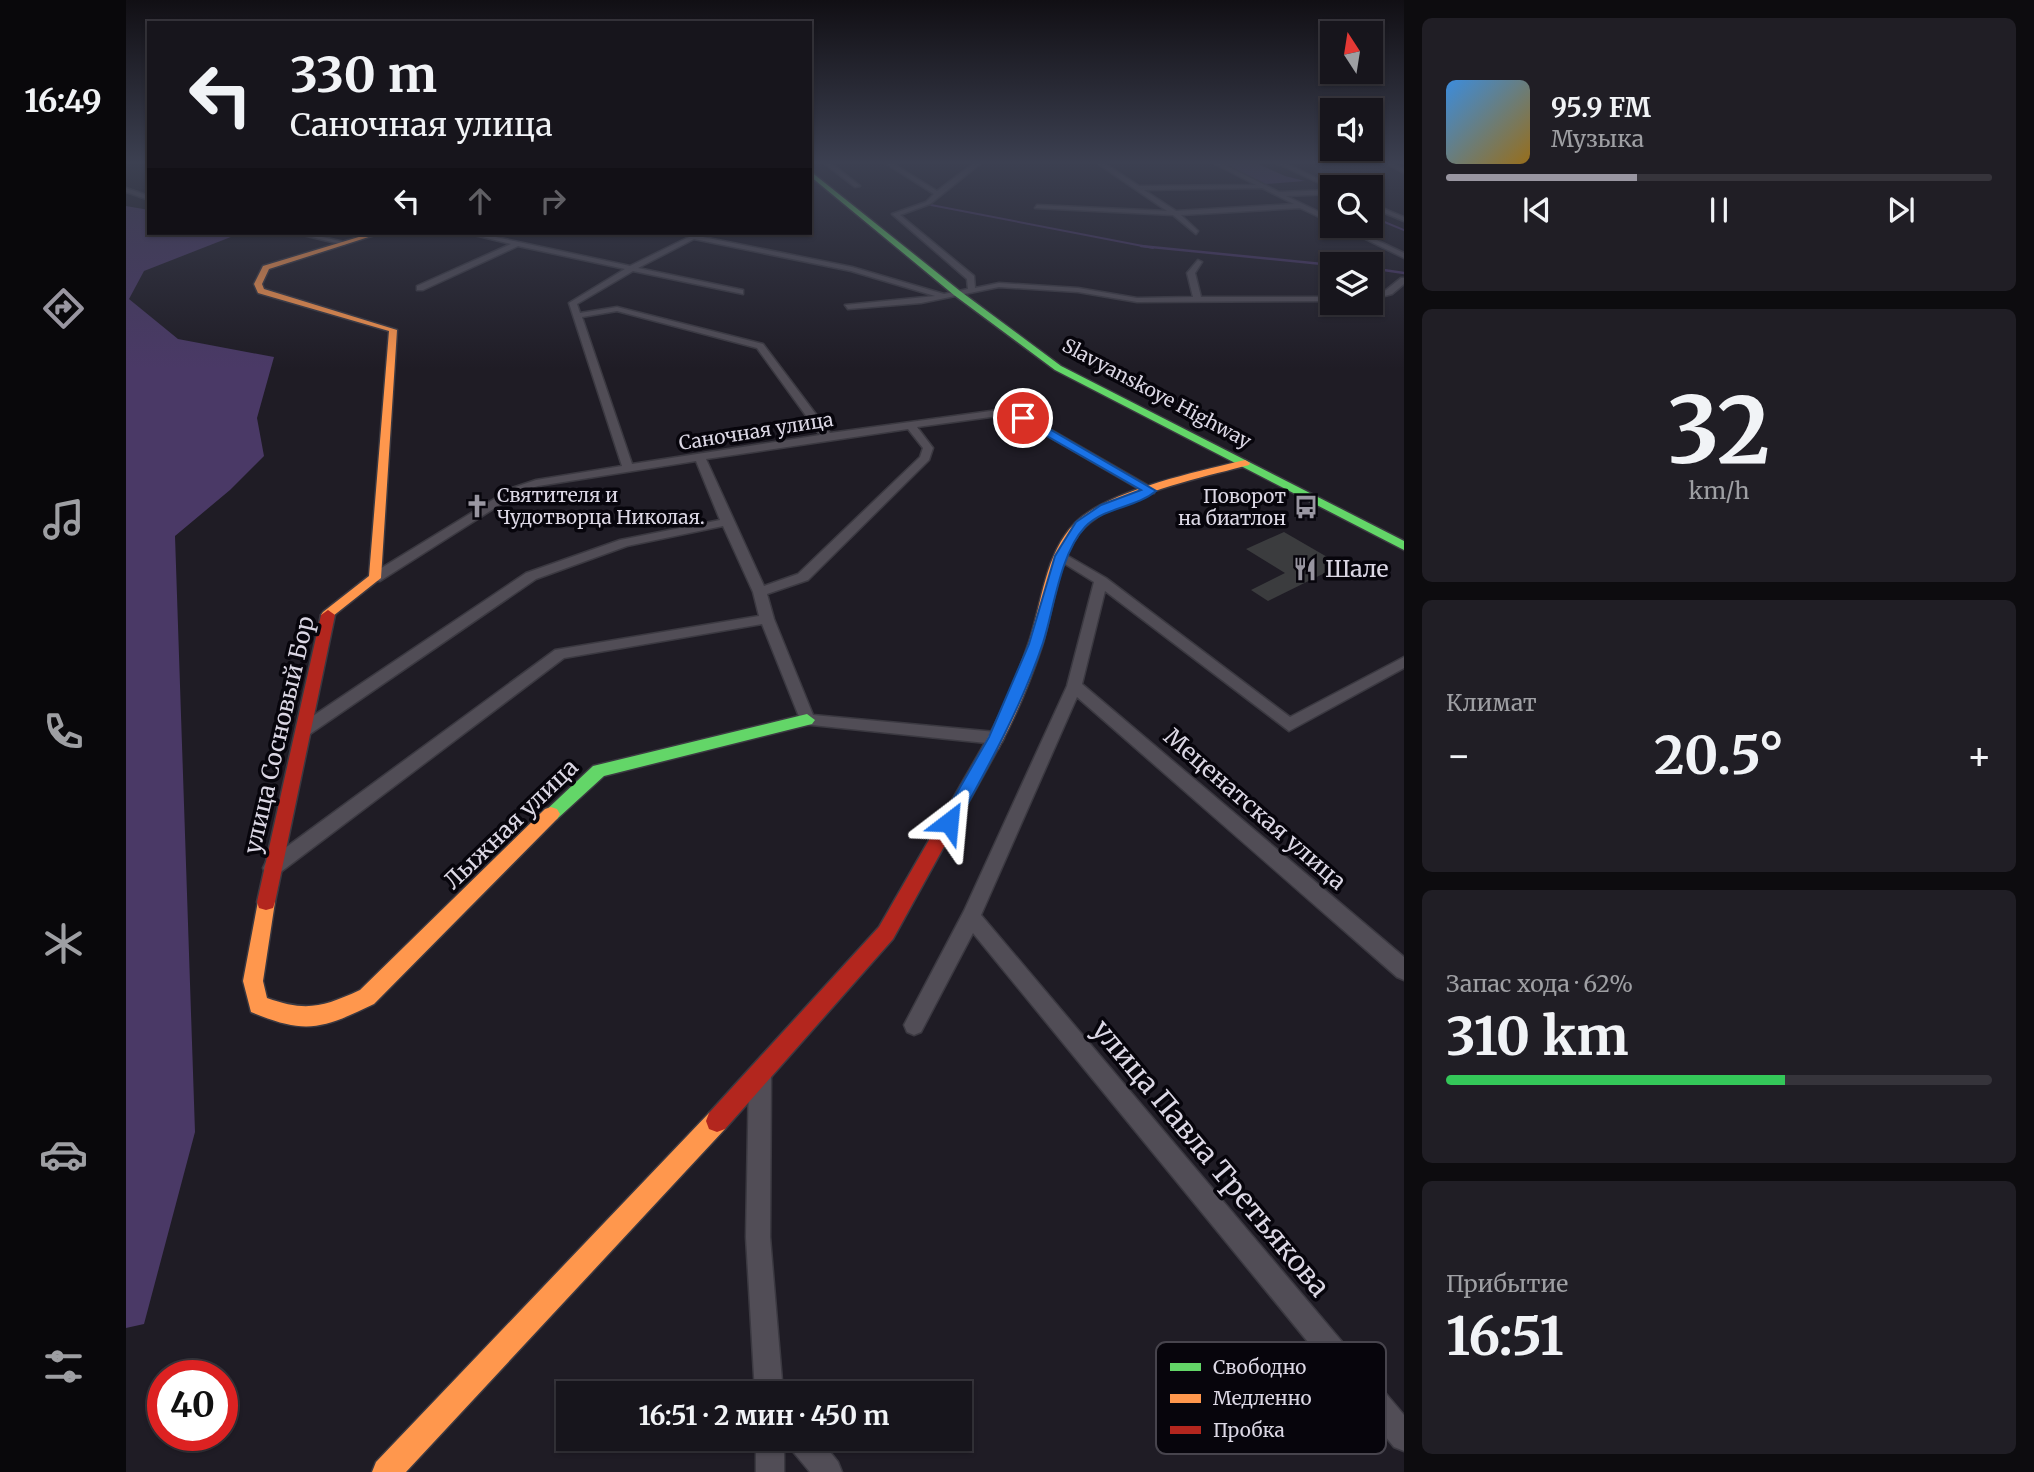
<!DOCTYPE html>
<html lang="ru">
<head>
<meta charset="utf-8">
<style>
  body { margin:0; font-family:Merriweather,serif; background:#201e25; color:#f1f3f6; height:100vh; display:flex; flex-direction:column; font-size:26px; white-space:nowrap }
  * { box-sizing:border-box; margin:0 }
  p { font-size:23px; color:#9e9fa3 }
  .icon { flex:none; width:38px; height:38px; fill:none; stroke:currentColor; stroke-width:2; stroke-linecap:round; stroke-linejoin:round }
  .map { position:relative; flex:1; overflow:hidden }
  .details { display:flex; flex-direction:column; gap:18px; padding:18px; background:#0d0c0f; width:630px }
  .details>* { flex:none }
  .hud { position:absolute; left:21px; top:21px; width:665px; height:214px; border-radius:0px; box-shadow:0 2px 5px #0004,0 0 0 2px #36343b; background:#17151c; color:#f1f3f6; overflow:hidden }
  .needle { width:46px; rotate:348deg }
  .fabs { position:absolute; left:1194px; top:21px; display:grid; gap:14px }
  .fabs a { display:grid; place-items:center; width:63px; height:63px; border-radius:0px; background:#17151c; box-shadow:0 2px 5px #0004,0 0 0 2px #36343b; font-size:35px }
  .speed { position:absolute; left:21px; top:1360px; display:flex; gap:14px; font-size:35px; font-weight:700; text-align:center }
  .speed>* { display:grid; place-content:center; width:91px; height:91px; border-radius:50%; background:#17151c; box-shadow:0 2px 5px #0004,0 0 0 2px #36343b; line-height:1 }
  .speed .limit { border:10px solid #d22; background:#fff; color:#111 }
  .pin { position:absolute; display:grid; place-items:center; width:60px; height:60px; color:#fff; margin:-30px; border:4px solid #fff; border-radius:50%; box-shadow:0 2px 7px #0007 }
  .me { position:absolute; width:77px; margin:-38px; rotate:29deg; stroke-linejoin:round; filter:drop-shadow(0 0 5px #0008) }
  .turn { display:flex; align-items:center; gap:24px; height:147px; padding:0 28px; font-size:32px }
  .turn .icon { width:91px; height:91px; stroke-width:2.5 }
  .turn b { display:block; font-size:49px; line-height:60px }
  .lanes { display:flex; align-items:center; height:66px; padding:0 28px; background:#0003; justify-content:center; gap:35px; direction:ltr }
  .lanes .off { opacity:.35 }
  .big { font-size:52px; font-weight:700; line-height:1.1 }
  .details .tile { flex:1; display:flex; flex-direction:column; justify-content:center; gap:10px; min-width:0; padding:0 24px; border-radius:10px; background:#201e25 }
  .details .dial { align-items:center; gap:0 }
  .dial b { font-size:91px; line-height:1 }
  .song { display:flex; align-items:center; gap:21px }
  .cover { width:84px; height:84px; border-radius:10px; background:linear-gradient(135deg,hsl(210 70% 55%),hsl(40 70% 35%)) }
  .played { height:7px; border-radius:4px; background:linear-gradient(90deg,#9996a1 35%,#36343b 35%) }
  .keys { display:flex; justify-content:space-around; direction:ltr }
  .heat { display:flex; justify-content:space-between; align-items:center; font-size:38px; direction:ltr }
  .charge { height:10px; border-radius:5px; background:linear-gradient(90deg,#34c759 62%,#36343b 0) }
  .trip { position:absolute; left:430px; top:1381px; width:416px; height:70px; border-radius:0px; background:#17151c; box-shadow:0 2px 5px #0004,0 0 0 2px #36343b; font-weight:700; line-height:70px; text-align:center }
  main { display:flex; flex:1; min-height:0 }
  .menu { display:flex; flex-direction:column; width:126px; justify-content:space-around; align-items:center; background:#09080b; color:#9e9fa3 }
  .menu .icon { width:49px; height:49px }
  .menu .on { color:#9996a1 }
  .menu b { font-size:32px; color:#f1f3f6 }
  .map>svg:first-child { display:block }
  .forest { fill:#4a3966 }
  .lines { fill:none; stroke-linecap:round; stroke-linejoin:round }
  .stream-far1 { stroke:#473563; stroke-width:2 }
  .stream { stroke:#473563; stroke-width:2.5 }
  .building { fill:#3b3c3e }
  .street-casing { stroke:#3b3941; stroke-width:3 }
  .fast-casing { stroke:#3b3941; stroke-width:3 }
  .slow-casing { stroke:#3b3941; stroke-width:3 }
  .jam-casing { stroke:#3b3941; stroke-width:3 }
  .street { fill:#514d56; fill-rule:evenodd }
  .fast { fill:#63d668; fill-rule:evenodd }
  .slow { fill:#ff974d; fill-rule:evenodd }
  .jam { fill:#b3261e; fill-rule:evenodd }
  .route { fill:#1a73e8; stroke:#114b97; stroke-width:2 }
  .labels { text-anchor:middle; stroke-width:7; stroke-linejoin:round; paint-order:stroke }
  .far-street-label { font-size:19px; fill:#dbd7e4; stroke:#07050c }
  .far-poi-label { font-size:19px; fill:#dbd7e4; stroke:#07050c; text-anchor:start }
  .poi-label { font-size:23px; fill:#dbd7e4; stroke:#07050c; text-anchor:start }
  .street-label { font-size:23px; fill:#dbd7e4; stroke:#07050c }
  .near-street-label { font-size:28px; fill:#dbd7e4; stroke:#07050c }
  .key { fill:#07050c; stroke:#47444d; stroke-width:2 }
  .key-label { font-size:19px; fill:#dbd7e4 }
</style>
</head>
<body>
<main>
<nav class="menu">
<b>16:49</b>
<svg class="icon on" aria-label="directions" viewBox="0 0 24 24"><path d="M12 3l9 9-9 9-9-9zM9 14v-3h6M13 9l2 2-2 2"/></svg>
<svg class="icon" aria-label="music" viewBox="0 0 24 24"><path d="M9 18V5l10-2v13"/><circle cx="6" cy="18" r="3"/><circle cx="16" cy="16" r="3"/></svg>
<svg class="icon" aria-label="phone" viewBox="0 0 24 24"><path d="M5 4h4l2 5-3 2q2 4 5 5l2-3 5 2v4C11 20 4 13 5 4z"/></svg>
<svg class="icon" aria-label="climate" viewBox="0 0 24 24"><path d="M12 3v18M4 7l16 10M4 17L20 7"/></svg>
<svg class="icon" aria-label="car" viewBox="0 0 24 24"><path d="M5 17H2v-5l4-1 3-4h7l3 4 3 1v5h-3M9 17h6M6 11h13"/><circle cx="7" cy="17" r="2"/><circle cx="17" cy="17" r="2"/></svg>
<svg class="icon" aria-label="filters" viewBox="0 0 24 24"><path d="M4 7h16M4 17h16"/><circle cx="9" cy="7" r="2"/><circle cx="15" cy="17" r="2"/></svg>
</nav>
<div class="map">
<svg width="1278" height="1472" viewBox="0 0 1278 1472">
  <rect width="100%" height="100%" fill="#1f1c25"/>
  <path class="forest" d="M1100,163H1130L1159,176L1179,181L1139,184L1099,166Z
    M0,206L23,210V233H115L18,271L3,299L52,339L148,357L131,418L138,456L104,490L49,536L69,1132L18,1324L0,1328Z"/>
  <g class="lines">
    <path class="stream-far1" d="M1193,195L1206,200
      M805,205L1027,248
      M1244,216L1278,230"/>
    <path class="stream" d="M1015,246L1206,265
      M1244,268L1278,273"/>
  </g>
  <path class="building" d="M1158,532L1215,565L1142,601L1125,590L1159,573L1120,549Z"/>
  <g class="lines">
    <g class="street-casing">
      <path id="street" d="M698,163H705L734,186L729,187Z
        M766,163L811,191L848,163H855L804,204L774,215L848,276L849,288L873,283L952,288L1011,298L1067,297L1061,273L1072,260L1076,262L1069,273L1075,297H1206V301L1011,302L952,292L873,287L795,303L722,309L719,305L809,296L725,271L568,239L512,268L617,290V294L507,271L451,304L454,313L491,307L637,344L704,433L872,410L901,416L1028,489V493H1020L894,420L872,416L791,427L807,448L803,460L682,580L641,594L648,619L687,715L870,732L876,734L878,738L876,742L870,744L676,724L636,624L438,658L152,874L146,876L140,874L137,868L140,862L429,650L633,616L627,592L597,526L501,546L410,579L184,734H172L170,730L172,726L400,573L494,540L594,520L570,461L412,486L394,492L254,581H244V575L386,488L410,480L496,466L443,303L499,269L392,246L297,290H291V286L385,244L340,233H351L504,266L567,235L726,267L818,294L842,289L841,279L766,214L800,202L808,194L759,163ZM491,311L631,348L694,435L506,464L456,317ZM782,429L797,448L794,457L672,574L638,586L580,459Z
        M971,163H978L1013,186L1130,185L1087,163H1095L1153,192L1206,190V194L1160,196L1206,218V223L1174,208L1055,215L1072,231L1070,234L1047,215L909,208L911,205L1041,211ZM1136,188L1168,204L1050,211L1018,190Z
        M1150,163H1159L1209,187L1204,188Z
        M1259,163H1267L1278,169V173Z
        M0,188L23,196V200L0,192Z
        M1244,203L1278,217V221L1244,207Z
        M1213,226H1221L1278,253V258Z
        M169,233H180L222,243L218,245Z
        M1275,278H1278V284L1266,294L1244,300V295L1260,290Z
        M935,552L980,578L1164,717L1278,657V668L1163,731L979,591L956,684L1278,957V980L1271,977L951,697L855,915L1278,1415V1451L1268,1447L847,933L795,1032L788,1035L781,1032L778,1025L838,911L941,686L968,582L931,559V553Z
        M634,1064L642,1067L645,1075L644,1237L657,1393H629L620,1237L623,1075L626,1067Z
        M630,1438H658V1472H630Z
        M660,1438H693L712,1462L716,1472H684L664,1448Z"/>
    </g>
    <g class="fast-casing">
      <path id="fast" d="M684,171L834,291L935,366L1278,541V550L929,370L828,295L684,176Z
        M681,714L689,720L686,724L478,776L431,819L425,821L419,819L416,814L467,766Z"/>
    </g>
    <g class="slow-casing">
      <path id="slow" d="M246,233H255L143,269L136,284L138,289L271,330L255,578L202,620L197,618L195,615L197,612L243,576L263,331L132,293L128,284L137,266Z
        M1119,460L1124,463L1123,465C1078,477 992,495 959,527C932,553 927,611 916,646C904,682 890,716 872,749H860L858,745C876,712 891,678 903,642C916,603 919,553 949,523C982,490 1074,471 1119,460Z
        M425,807L431,809L434,814L431,819L248,1004C196,1029 180,1035 125,1012L117,981L133,896L140,894L147,896L149,902L137,981L141,998C180,1012 197,1007 234,990L419,809Z
        M591,1110L599,1113L602,1121L599,1129L280,1472H246L250,1462L583,1113Z"/>
    </g>
    <g class="jam-casing">
      <path id="jam" d="M202,610L209,615L149,902L147,908L140,910L133,908L131,902L195,615Z
        M866,739L872,741L874,745L767,939L599,1129L591,1132L583,1129L580,1121L583,1113L753,927L860,741Z"/>
    </g>
    <use href="#street" class="street"/>
    <use href="#fast" class="fast"/>
    <use href="#slow" class="slow"/>
    <use href="#jam" class="jam"/>
  </g>
  <linearGradient id="sky" x2="0" y2="1"><stop stop-color="#110f14"/><stop offset="0.44" stop-color="#3c4051"/><stop offset="1" stop-color="#3c4051" stop-opacity="0"/></linearGradient>
  <rect width="1278" height="369" fill="url(#sky)"/>
  <path class="route" d="M893,416H901L1030,491C1010,508 978,507 959,527C934,554 928,609 917,643C895,708 862,767 829,827L823,829L817,827L814,822L863,737L903,644L929,556L935,546L950,522L975,505L1015,490L893,420Z"/>
  <defs>
    <g id="church-bare" transform="scale(1.89)"><path d="M-1.2-6h2.4v3.5h3.3v2.4h-3.3V6h-2.4V-.1h-3.3v-2.4h3.3Z" fill="#9996a1" stroke="#07050c" stroke-width="2.5" paint-order="stroke"/></g>
    <g id="bus-bare" transform="scale(1.89)"><path d="M-5-6H5V4H4V6H2V4H-2V6H-4V4H-5ZM-3.5-4V0h7V-4ZM-3.5 1.2v1.5H-2V1.2ZM2 1.2v1.5H3.5V1.2Z" fill="#9996a1" stroke="#07050c" stroke-width="2.5" paint-order="stroke"/></g>
    <g id="restaurant-bare" transform="scale(1.89)"><path d="M-5-6h1v4h1v-4h1v4h1v-4h1v5L-1.5 .5V6h-2V.5L-5-1ZM5-6V6H3V1.5H1.5Q1.5-4 5-6Z" fill="#9996a1" stroke="#07050c" stroke-width="2.5" paint-order="stroke"/></g>
  </defs>
  <g fill-rule="evenodd">
    <use href="#church-bare" x="351" y="506"/>
    <use href="#bus-bare" x="1180" y="507"/>
    <use href="#restaurant-bare" x="1179" y="569"/>
  </g>
  <g class="labels">
    <g class="far-street-label">
      <text transform="translate(1031 393) rotate(28)" y="7">Slavyanskoye Highway</text>
      <text transform="translate(630 431) rotate(-9)" y="7">Саночная улица</text>
    </g>
    <g class="far-poi-label">
      <text x="371" y="502">Святителя и<tspan x="371" dy="22">Чудотворца Николая.</tspan></text>
      <text x="1160" y="503" text-anchor="end">Поворот<tspan x="1160" dy="22">на биатлон</tspan></text>
    </g>
    <g class="poi-label">
      <text x="1199" y="577">Шале</text>
    </g>
    <g class="street-label">
      <text transform="translate(153 735) rotate(-77)" y="8">улица Сосновый Бор</text>
      <text transform="translate(1129 809) rotate(41)" y="8">Меценатская улица</text>
      <text transform="translate(385 824) rotate(-44)" y="8">Лыжная улица</text>
    </g>
    <g class="near-street-label">
      <text transform="translate(1085 1158) rotate(50)" y="10">улица Павла Третьякова</text>
    </g>
  </g>
  <rect x="1030" y="1342" width="230" height="112" rx="10" class="key"/>
  <rect x="1044" y="1363" width="31" height="8" fill="#63d668"/>
  <rect x="1044" y="1394" width="31" height="9" fill="#ff974d"/>
  <rect x="1044" y="1426" width="31" height="8" fill="#b3261e"/>
  <g class="key-label">
    <text x="1087" y="1374">Свободно</text>
    <text x="1087" y="1405">Медленно</text>
    <text x="1087" y="1437">Пробка</text>
  </g>
</svg>
<div class="fabs">
<a><svg class="needle" viewBox="-14 -14 28 28"><path d="M0-13l5 13h-10z" fill="#e53935"/><path d="M0 13l5-13h-10z" fill="#9e9fa3"/></svg></a>
<a><svg class="icon" aria-label="sound" viewBox="0 0 24 24"><path d="M4 9h4l5-4v14l-5-4H4zM17 9q2 3 0 6"/></svg></a>
<a><svg class="icon" aria-label="search" viewBox="0 0 24 24"><circle cx="10" cy="10" r="6"/><path d="M15 15l6 6"/></svg></a>
<a><svg class="icon" aria-label="layers" viewBox="0 0 24 24"><path d="M12 4l9 5-9 5-9-5zM3 14l9 5 9-5"/></svg></a>
</div>
<div class="speed"><div class="limit">40</div></div>
<div class="pin" style="left:897px;top:418px;background:#d93025"><svg class="icon" aria-label="arrive" viewBox="0 0 24 24"><path d="M6 21V4h12l-3 4 3 4H6"/></svg></div>
<svg class="me" style="left:823px;top:822px" viewBox="-20 -20 40 40"><path d="M0-17L14 15 0 8-14 15z" fill="#1a73e8" stroke="#fff" stroke-width="4"/></svg>
<div class="trip">16:51 · 2 мин · 450 m</div>
<div class="hud">
<div class="turn"><svg class="icon" aria-label="left" viewBox="0 0 24 24"><path d="M17 20v-9H6M10 6l-5 5 5 5"/></svg><div><b>330 m</b>Саночная улица</div></div>
<div class="lanes"><svg class="icon" aria-label="left" viewBox="0 0 24 24"><path d="M17 20v-9H6M10 6l-5 5 5 5"/></svg><svg class="icon off" aria-label="ahead" viewBox="0 0 24 24"><path d="M12 20V5M6 11l6-6 6 6"/></svg><svg class="icon off" aria-label="right" viewBox="0 0 24 24"><path d="M7 20v-9h11M14 6l5 5-5 5"/></svg></div>
</div>
</div>
<section class="details">
<div class="tile">
<div class="song"><i class="cover"></i><div><b>95.9 FM</b><p>Музыка</p></div></div>
<div class="played"></div>
<div class="keys"><svg class="icon" aria-label="previous" viewBox="0 0 24 24"><path d="M18 5L8 12l10 7zM5 5v14"/></svg><svg class="icon" aria-label="pause" viewBox="0 0 24 24"><path d="M8 5v14M16 5v14"/></svg><svg class="icon" aria-label="next" viewBox="0 0 24 24"><path d="M6 5l10 7-10 7zM19 5v14"/></svg></div>
</div>
<div class="tile dial"><b>32</b><p>km/h</p></div>
<div class="tile"><p>Климат</p>
<div class="heat"><a>−</a><b class="big">20.5°</b><a>+</a></div>
</div>
<div class="tile"><p>Запас хода · 62%</p><b class="big">310 km</b><div class="charge"></div></div>
<div class="tile"><p>Прибытие</p><b class="big">16:51</b></div>
</section>
</main>
</body>
</html>
